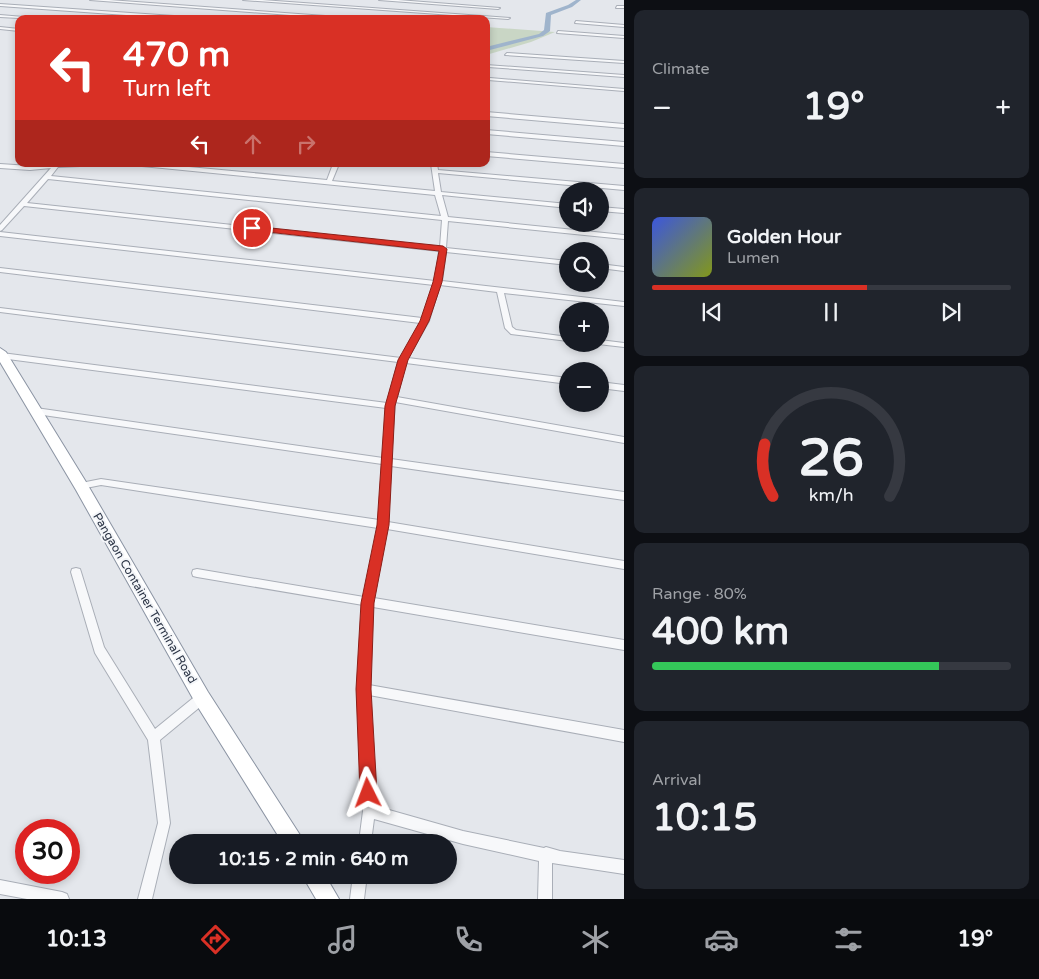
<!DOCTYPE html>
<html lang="en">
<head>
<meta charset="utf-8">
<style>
  body { margin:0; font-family:"Varela Round",sans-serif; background:#20242c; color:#f1f3f6; height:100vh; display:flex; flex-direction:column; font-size:19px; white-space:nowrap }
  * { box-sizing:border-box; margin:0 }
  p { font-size:16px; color:#9ea1a6 }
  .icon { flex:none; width:28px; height:28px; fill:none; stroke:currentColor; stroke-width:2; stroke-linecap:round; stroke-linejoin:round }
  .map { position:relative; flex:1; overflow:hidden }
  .drawer { display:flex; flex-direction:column; gap:10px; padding:10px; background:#0d0f14; width:415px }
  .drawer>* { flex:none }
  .guide { position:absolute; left:15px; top:15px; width:475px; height:152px; border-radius:10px; box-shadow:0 2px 8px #0003; background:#d93025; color:#fff; overflow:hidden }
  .controls { position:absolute; left:559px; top:182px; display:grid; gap:10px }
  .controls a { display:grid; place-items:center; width:50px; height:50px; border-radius:50%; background:#171b24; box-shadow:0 2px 8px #0003; font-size:25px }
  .speed { position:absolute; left:15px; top:819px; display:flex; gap:10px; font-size:25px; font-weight:700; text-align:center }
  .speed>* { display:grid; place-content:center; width:65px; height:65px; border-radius:50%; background:#171b24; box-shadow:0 2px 8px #0003; line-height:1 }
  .speed .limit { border:8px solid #d22; background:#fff; color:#111 }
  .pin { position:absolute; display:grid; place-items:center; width:42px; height:42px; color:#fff; margin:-21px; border:2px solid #fff; border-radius:50%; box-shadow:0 1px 5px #0007 }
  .me { position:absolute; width:55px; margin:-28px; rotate:357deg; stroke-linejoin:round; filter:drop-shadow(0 0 4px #0008) }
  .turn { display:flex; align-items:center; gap:18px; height:105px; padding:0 25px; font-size:22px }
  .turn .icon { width:65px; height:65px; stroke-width:2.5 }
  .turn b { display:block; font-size:35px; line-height:42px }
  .lanes { display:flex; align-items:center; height:48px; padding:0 25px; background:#0003; justify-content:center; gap:25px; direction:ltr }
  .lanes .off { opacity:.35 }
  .big { font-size:38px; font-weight:800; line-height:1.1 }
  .drawer .tile { flex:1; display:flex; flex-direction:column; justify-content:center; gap:8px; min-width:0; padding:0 18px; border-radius:10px; background:#20242c }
  .drawer .dial { align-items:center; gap:0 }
  .dial svg { height:130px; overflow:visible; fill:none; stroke:#363941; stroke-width:7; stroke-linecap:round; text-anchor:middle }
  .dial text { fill:#f1f3f6; stroke:none }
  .song { display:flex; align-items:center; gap:15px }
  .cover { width:60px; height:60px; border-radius:8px; background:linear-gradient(135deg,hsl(230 70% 55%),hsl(70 70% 35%)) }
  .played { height:5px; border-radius:2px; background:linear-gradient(90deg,#d93025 60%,#363941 60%) }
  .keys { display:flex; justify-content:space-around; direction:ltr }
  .heat { display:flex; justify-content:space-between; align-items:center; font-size:28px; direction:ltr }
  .charge { height:8px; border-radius:4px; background:linear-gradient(90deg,#34c759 80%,#363941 0) }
  .trip { position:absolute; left:169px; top:834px; width:288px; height:50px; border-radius:25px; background:#171b24; box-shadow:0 2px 8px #0003; font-weight:800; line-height:50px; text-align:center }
  .menu { display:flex; height:80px; justify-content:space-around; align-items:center; background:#090b0e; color:#9ea1a6 }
  .menu .icon { width:35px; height:35px }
  .menu .active { color:#d93025 }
  .menu b { font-size:22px; color:#f1f3f6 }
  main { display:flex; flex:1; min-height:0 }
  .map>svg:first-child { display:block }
  .green { fill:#c9d6c5 }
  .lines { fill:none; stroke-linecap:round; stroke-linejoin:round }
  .canal { fill:#9fb4cc; fill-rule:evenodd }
  .minor-casing { stroke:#a9aeb7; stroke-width:2 }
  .trunk-casing { stroke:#8b94a3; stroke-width:2 }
  .minor { fill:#f7f8fa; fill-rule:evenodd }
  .trunk { fill:#fff; fill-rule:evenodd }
  .route { fill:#d93025; stroke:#8d1f18 }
  .labels { text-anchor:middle; stroke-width:4; stroke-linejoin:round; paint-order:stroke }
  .street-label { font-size:12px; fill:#2b3445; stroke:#f4f6f9 }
</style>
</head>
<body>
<main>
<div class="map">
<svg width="624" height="899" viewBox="0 0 624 899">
  <rect width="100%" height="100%" fill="#e4e7ec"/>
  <path class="green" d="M486,27L555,32L531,42L486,55Z"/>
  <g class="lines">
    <path class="canal" d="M576,0H581L572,7L551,15L550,31L543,36L486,51V47L539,34L544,30L546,13L568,5Z"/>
    <g class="minor-casing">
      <path id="minor" d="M90,0H109L366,19H343Z
        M243,0H262L510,18L508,19Z
        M379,0H398L500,8L498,9Z
        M0,4L203,18L205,19H182L0,6Z
        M617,6H624V8H616Z
        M0,15L36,18L38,19L0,17Z
        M576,21L624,25V27L575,23Z
        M0,27L19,29V31L0,29Z
        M558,31L624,36V38L557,33Z
        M507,53L624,61V63L505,55Z
        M486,65L624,75V77L488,67Z
        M490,78L624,89V91L488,80V79Z
        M486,112L624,124V128L486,116Z
        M486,130L624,142V146L486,134Z
        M486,152L624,164V168L486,156Z
        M0,164L30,166L55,164H83L80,166L58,167L51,176L441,216L435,195L142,166L139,164H157L327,180L333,164H339L332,181L435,191L431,164H437L438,170L624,186V190L438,173L441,192L568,204V208L442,195L448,217L624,235V239L448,221L446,248L568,261V265L446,252L442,281L624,302V306L504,293L512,327L516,330L568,337V341L511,334L505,328L497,292L440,285L429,321L408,358L568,378V384L406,363L397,397L624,437V443L395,402L391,459L624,492V500L391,466L388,522L624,561V569L387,529L374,598L624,640V650L373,607L369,685L624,730V742L369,695L375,806L463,831L544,848L546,847L560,851L624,860V874L552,863V899H538L539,861L463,844L374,819L371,842H359L363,811L357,689L363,605L197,577L193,576L192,573L193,570L197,569L364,597L378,528L101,485L81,489L78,488L76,486L78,484L81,483L101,479L379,520L382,464L36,414L32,411L36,408L383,458L386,408L0,358V354L2,353L387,403L398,362L0,312V308L401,358L420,323L0,272V268L422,318L434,285L0,236V232L435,281L439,251L24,206L2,230L0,231V225L51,168L30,170L0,168ZM48,179L442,220L440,247L27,203Z
        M600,207L624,209V213L600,211Z
        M600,264L624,267V271L600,268Z
        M600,340L624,343V347L598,344H600Z
        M600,382L624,385V391L600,388Z
        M76,568L80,569L81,572L104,647L155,729L198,694L202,693L206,694L208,698L206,702L160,740L170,823L152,899H138L158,823L148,740L95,653L71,572L72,569Z
        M353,875H367L364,899H350Z
        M0,880L62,892L67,894L69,899H27L0,894Z"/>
    </g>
    <g class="trunk-casing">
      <path id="trunk" d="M0,348L6,352L86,482L208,692L300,835L303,842H282L196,704L76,490L0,362Z
        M302,875H325L339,899H316Z"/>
    </g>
    <use href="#minor" class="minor"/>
    <use href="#trunk" class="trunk"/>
  </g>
  <path class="route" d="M252,226L443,246L447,249L442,282L429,321L408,360L395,406L389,525L374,603L371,689L377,793L374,799L368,801L363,799L360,793L356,689L361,603L377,525L385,406L398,360L420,321L433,282L439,251L249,230L247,228Z"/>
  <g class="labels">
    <g class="street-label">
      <text transform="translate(145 598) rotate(60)" y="4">Pangaon Container Terminal Road</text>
    </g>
  </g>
</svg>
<div class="controls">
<a><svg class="icon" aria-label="sound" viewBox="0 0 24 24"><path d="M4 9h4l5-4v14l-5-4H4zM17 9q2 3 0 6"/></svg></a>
<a><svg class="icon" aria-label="search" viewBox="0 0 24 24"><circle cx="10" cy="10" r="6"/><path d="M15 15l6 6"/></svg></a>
<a>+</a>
<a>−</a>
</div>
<div class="speed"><div class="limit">30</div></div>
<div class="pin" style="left:252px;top:228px;background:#d93025"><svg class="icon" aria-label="arrive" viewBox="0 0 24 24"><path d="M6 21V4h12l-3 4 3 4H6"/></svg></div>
<svg class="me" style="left:368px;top:793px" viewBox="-20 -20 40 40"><path d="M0-17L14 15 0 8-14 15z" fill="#d93025" stroke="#fff" stroke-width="4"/></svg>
<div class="trip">10:15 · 2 min · 640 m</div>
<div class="guide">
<div class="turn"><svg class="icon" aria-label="left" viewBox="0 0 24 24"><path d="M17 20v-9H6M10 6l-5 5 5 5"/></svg><div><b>470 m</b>Turn left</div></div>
<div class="lanes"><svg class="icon" aria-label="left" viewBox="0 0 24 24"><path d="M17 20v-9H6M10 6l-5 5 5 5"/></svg><svg class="icon off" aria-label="ahead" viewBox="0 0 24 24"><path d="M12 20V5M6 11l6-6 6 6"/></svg><svg class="icon off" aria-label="right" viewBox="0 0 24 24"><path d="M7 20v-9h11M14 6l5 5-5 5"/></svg></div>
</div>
</div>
<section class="drawer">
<div class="tile"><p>Climate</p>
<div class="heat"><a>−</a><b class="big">19°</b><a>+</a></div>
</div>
<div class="tile">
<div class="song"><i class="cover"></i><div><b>Golden Hour</b><p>Lumen</p></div></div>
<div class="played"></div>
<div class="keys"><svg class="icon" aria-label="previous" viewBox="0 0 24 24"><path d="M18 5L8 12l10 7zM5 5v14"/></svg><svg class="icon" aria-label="pause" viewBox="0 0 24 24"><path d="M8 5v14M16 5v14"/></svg><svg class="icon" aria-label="next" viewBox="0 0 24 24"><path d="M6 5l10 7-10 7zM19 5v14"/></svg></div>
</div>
<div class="tile dial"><svg viewBox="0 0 100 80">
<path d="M14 69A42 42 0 1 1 86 69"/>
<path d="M14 69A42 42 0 0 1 9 37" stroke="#d93025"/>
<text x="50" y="56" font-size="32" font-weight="700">26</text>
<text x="50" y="72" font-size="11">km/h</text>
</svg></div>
<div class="tile"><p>Range · 80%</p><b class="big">400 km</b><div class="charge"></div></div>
<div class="tile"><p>Arrival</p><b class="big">10:15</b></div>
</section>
</main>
<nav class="menu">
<b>10:13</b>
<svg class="icon active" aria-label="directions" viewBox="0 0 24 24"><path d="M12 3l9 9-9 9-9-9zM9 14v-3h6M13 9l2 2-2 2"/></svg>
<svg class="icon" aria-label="music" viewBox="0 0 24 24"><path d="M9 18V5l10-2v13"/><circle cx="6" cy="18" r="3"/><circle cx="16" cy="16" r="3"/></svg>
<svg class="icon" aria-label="phone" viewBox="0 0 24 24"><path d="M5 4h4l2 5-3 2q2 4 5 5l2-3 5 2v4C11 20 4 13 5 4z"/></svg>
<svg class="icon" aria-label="climate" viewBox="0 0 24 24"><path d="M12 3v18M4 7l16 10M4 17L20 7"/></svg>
<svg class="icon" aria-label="car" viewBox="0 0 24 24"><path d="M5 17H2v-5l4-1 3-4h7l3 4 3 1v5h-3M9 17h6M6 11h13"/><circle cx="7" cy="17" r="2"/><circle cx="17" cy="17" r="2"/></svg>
<svg class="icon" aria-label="filters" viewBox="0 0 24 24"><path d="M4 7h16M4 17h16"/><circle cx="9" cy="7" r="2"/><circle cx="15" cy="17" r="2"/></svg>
<b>19°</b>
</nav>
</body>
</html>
